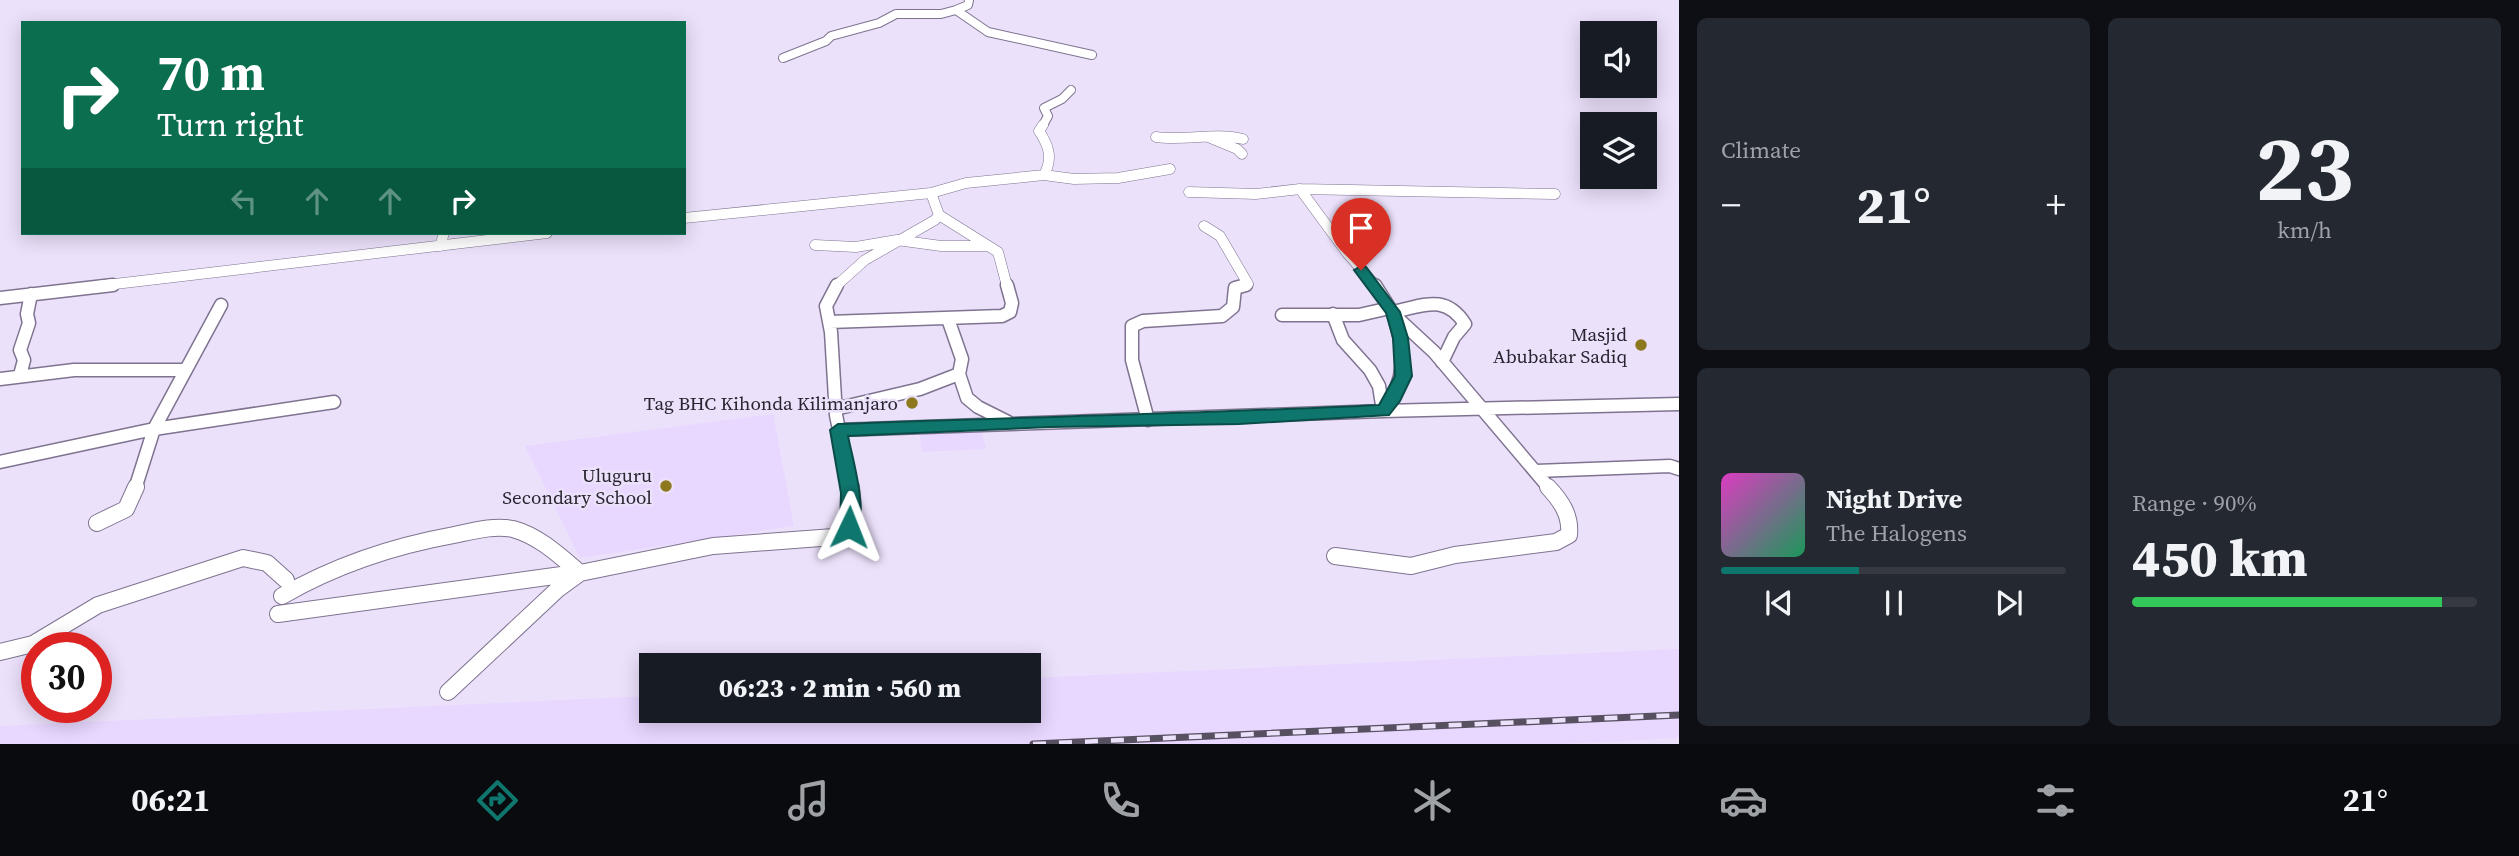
<!DOCTYPE html>
<html lang="en">
<head>
<meta charset="utf-8">
<style>
  body { margin:0; font-family:"Source Serif 4",serif; background:#242831; color:#f1f3f6; height:100vh; display:flex; flex-direction:column; font-size:26px; white-space:nowrap }
  * { box-sizing:border-box; margin:0 }
  p { font-size:23px; color:#9ea1a6 }
  .icon { flex:none; width:38px; height:38px; fill:none; stroke:currentColor; stroke-width:2; stroke-linecap:round; stroke-linejoin:round }
  .map { position:relative; flex:1; overflow:hidden }
  .sheet { display:flex; flex-direction:column; gap:18px; padding:18px; background:#0d0f14; width:840px }
  .sheet>* { flex:none }
  .top-card { position:absolute; left:21px; top:21px; width:665px; height:214px; border-radius:0px; box-shadow:0 4px 18px #0003; background:#0b6e4f; color:#fff; overflow:hidden }
  .fabs { position:absolute; left:1580px; top:21px; display:grid; gap:14px }
  .fabs a { display:grid; place-items:center; width:77px; height:77px; border-radius:0px; background:#171b24; box-shadow:0 4px 18px #0003; font-size:35px }
  .speed { position:absolute; left:21px; top:632px; display:flex; gap:14px; font-size:35px; font-weight:700; text-align:center }
  .speed>* { display:grid; place-content:center; width:91px; height:91px; border-radius:50%; background:#171b24; box-shadow:0 4px 18px #0003; line-height:1 }
  .speed .limit { border:10px solid #d22; background:#fff; color:#111 }
  .pin { position:absolute; display:grid; place-items:center; width:60px; height:60px; color:#fff; margin:-72px -30px; border-radius:50% 50% 50% 0; rotate:-45deg; box-shadow:0 0 7px #0007 }
  .pin .icon { rotate:45deg }
  .me { position:absolute; width:77px; margin:-38px; rotate:2deg; stroke-linejoin:round; filter:drop-shadow(0 0 5px #0008) }
  .turn { display:flex; align-items:center; gap:24px; height:147px; padding:0 21px; font-size:32px }
  .turn .icon { width:91px; height:91px; stroke-width:2.5 }
  .turn b { display:block; font-size:49px; line-height:60px }
  .lanes { display:flex; align-items:center; height:66px; padding:0 21px; background:#0003; justify-content:center; gap:35px; direction:ltr }
  .lanes .off { opacity:.35 }
  .big { font-size:52px; font-weight:800; line-height:1.1 }
  .sheet .tile { flex:1; display:flex; flex-direction:column; justify-content:center; gap:10px; min-width:0; padding:0 24px; border-radius:10px; background:#242831 }
  .sheet .dial { align-items:center; gap:0 }
  .dial b { font-size:91px; line-height:1 }
  .song { display:flex; align-items:center; gap:21px }
  .cover { width:84px; height:84px; border-radius:10px; background:linear-gradient(135deg,hsl(310 70% 55%),hsl(150 70% 35%)) }
  .played { height:7px; border-radius:4px; background:linear-gradient(90deg,#0f766e 40%,#363941 40%) }
  .keys { display:flex; justify-content:space-around; direction:ltr }
  .heat { display:flex; justify-content:space-between; align-items:center; font-size:38px; direction:ltr }
  .charge { height:10px; border-radius:5px; background:linear-gradient(90deg,#34c759 90%,#363941 0) }
  .sheet .tiles { flex:1; display:grid; gap:18px; grid-template-columns:repeat(2,1fr) }
  .trip { position:absolute; left:639px; top:653px; width:402px; height:70px; border-radius:0px; background:#171b24; box-shadow:0 4px 18px #0003; font-weight:800; line-height:70px; text-align:center }
  .menu { display:flex; height:112px; justify-content:space-around; align-items:center; background:#090b0e; color:#9ea1a6 }
  .menu .icon { width:49px; height:49px }
  .menu .selected { color:#0f766e }
  .menu b { font-size:32px; color:#f1f3f6 }
  main { display:flex; flex:1; min-height:0 }
  .map>svg:first-child { display:block }
  .built { fill:#e8d7ff }
  .lines { fill:none; stroke-linecap:round; stroke-linejoin:round }
  .street-far3-casing { stroke:#7f7390; stroke-width:10 }
  .street-far2-casing { stroke:#7f7390; stroke-width:11 }
  .street-far1-casing { stroke:#7f7390; stroke-width:15 }
  .street-casing { stroke:#7f7390; stroke-width:18 }
  .street-far3 { stroke:#fff; stroke-width:8 }
  .street-far2 { stroke:#fff; stroke-width:10 }
  .street-far1 { stroke:#fff; stroke-width:12 }
  .street { stroke:#fff; stroke-width:16 }
  .rail-casing { stroke:#575060; stroke-width:7 }
  .rail { stroke:#ece1fb; stroke-width:4.5; stroke-dasharray:13; stroke-linecap:butt }
  .route { fill:#0f766e; stroke:#0a4d48; stroke-width:2 }
  .poi-dot { fill:#8d781d; stroke:#ece1fb; stroke-width:2.5 }
  .labels { text-anchor:middle; stroke-width:5; stroke-linejoin:round; paint-order:stroke }
  .poi-label { font-size:19px; fill:#292430; stroke:#ece1fb; text-anchor:end }
</style>
</head>
<body>
<main>
<div class="map">
<svg width="1679" height="744" viewBox="0 0 1679 744">
  <rect width="100%" height="100%" fill="#ece1fb"/>
  <path class="built" d="M773,414L794,526L580,558L525,446Z
    M981,429L986,449L922,452L919,432Z
    M1679,649V738L1559,744H0V726L651,696V710H1029V678Z"/>
  <g class="lines">
    <g class="street-far3-casing">
      <path id="street-far3" d="M969,0L968,5L956,10L988,32L1092,55
        M783,58L826,41L831,36L879,23L896,14H941L956,10
        M1042,127L1048,116L1044,108L1062,99L1071,90"/>
    </g>
    <g class="street-far2-casing">
      <path id="street-far2" d="M1043,125L1039,131C1049,146 1053,158 1044,175
        M1156,137C1186,141 1214,132 1243,139
        M1208,137L1237,149L1242,154
        M1300,189L1347,253L1376,286
        M1189,192L1256,194L1300,189L1555,194
        M939,215L998,252L1007,286
        M684,218L931,193L966,183L1044,175L1074,179L1118,178L1170,169
        M1204,226L1220,236L1248,284L1240,286
        M815,245L856,247L897,240L941,246H988
        M440,246L444,233
        M98,286L547,233
        M836,286L865,260L935,220L939,215L931,193"/>
    </g>
    <g class="street-far1-casing">
      <path id="street-far1" d="M837,285L826,306L831,332L836,415L851,489
        M1375,285L1394,315L1434,352L1550,489
        M0,298L113,285
        M1393,312C1423,306 1445,293 1465,324L1454,337L1442,362
        M1333,314L1343,340L1370,370L1379,386L1383,411L1679,404
        M1282,315H1359L1390,308
        M948,319L962,359L959,374L967,398L978,407L1008,422
        M829,322L1002,316L1010,312L1012,303L1007,285
        M20,375L24,360L20,350L29,323L27,314L31,294
        M0,379L74,370H185
        M835,409L920,389L959,374
        M1148,420L1132,360V326L1143,321L1222,316L1233,307L1235,288L1246,285
        M838,430L1383,411C1407,380 1405,352 1394,316
        M0,462L154,429L221,305
        M1536,471L1670,466L1679,469
        M135,489L154,429L334,402"/>
    </g>
    <g class="street-casing">
      <path id="street" d="M97,523L126,509L136,487
        M1335,556L1411,566L1455,555L1556,542L1569,535C1571,515 1561,501 1548,487
        M282,596C336,565 393,546 454,535C473,531 494,525 513,529C539,536 560,556 580,573
        M278,614L576,573
        M0,652L33,644L98,605L243,558L267,563L286,580
        M448,692L558,589L580,573L713,546L834,537L847,532L853,507L851,487"/>
    </g>
    <use href="#street-far3" class="street-far3"/>
    <use href="#street-far2" class="street-far2"/>
    <use href="#street-far1" class="street-far1"/>
    <use href="#street" class="street"/>
    <g class="rail-casing">
      <path id="rail" d="M1033,744L1679,715"/>
    </g>
    <use href="#rail" class="rail"/>
  </g>
  <path class="route" d="M1361,266L1366,267L1400,312L1408,338L1412,376L1400,401L1389,415L1239,424L1050,427L848,436C853,461 868,510 856,533L849,535L843,533L840,527L841,493L830,430L838,424C1019,417 1199,414 1379,405L1395,376L1393,338L1386,313L1354,270Z"/>
  <g class="poi-dot">
    <circle cx="1641" cy="345" r="7"/>
    <circle cx="912" cy="403" r="7"/>
    <circle cx="666" cy="486" r="7"/>
  </g>
  <g class="labels">
    <g class="poi-label">
      <text x="1627" y="341">Masjid<tspan x="1627" dy="22">Abubakar Sadiq</tspan></text>
      <text x="898" y="410">Tag BHC Kihonda Kilimanjaro</text>
      <text x="652" y="482">Uluguru<tspan x="652" dy="22">Secondary School</tspan></text>
    </g>
  </g>
</svg>
<div class="fabs">
<a><svg class="icon" aria-label="sound" viewBox="0 0 24 24"><path d="M4 9h4l5-4v14l-5-4H4zM17 9q2 3 0 6"/></svg></a>
<a><svg class="icon" aria-label="layers" viewBox="0 0 24 24"><path d="M12 4l9 5-9 5-9-5zM3 14l9 5 9-5"/></svg></a>
</div>
<div class="speed"><div class="limit">30</div></div>
<div class="pin" style="left:1361px;top:270px;background:#d93025"><svg class="icon" aria-label="arrive" viewBox="0 0 24 24"><path d="M6 21V4h12l-3 4 3 4H6"/></svg></div>
<svg class="me" style="left:849px;top:527px" viewBox="-20 -20 40 40"><path d="M0-17L14 15 0 8-14 15z" fill="#0f766e" stroke="#fff" stroke-width="4"/></svg>
<div class="trip">06:23 · 2 min · 560 m</div>
<div class="top-card">
<div class="turn"><svg class="icon" aria-label="right" viewBox="0 0 24 24"><path d="M7 20v-9h11M14 6l5 5-5 5"/></svg><div><b>70 m</b>Turn right</div></div>
<div class="lanes"><svg class="icon off" aria-label="left" viewBox="0 0 24 24"><path d="M17 20v-9H6M10 6l-5 5 5 5"/></svg><svg class="icon off" aria-label="ahead" viewBox="0 0 24 24"><path d="M12 20V5M6 11l6-6 6 6"/></svg><svg class="icon off" aria-label="ahead" viewBox="0 0 24 24"><path d="M12 20V5M6 11l6-6 6 6"/></svg><svg class="icon" aria-label="right" viewBox="0 0 24 24"><path d="M7 20v-9h11M14 6l5 5-5 5"/></svg></div>
</div>
</div>
<section class="sheet">
<div class="tiles">
<div class="tile"><p>Climate</p>
<div class="heat"><a>−</a><b class="big">21°</b><a>+</a></div>
</div>
<div class="tile dial"><b>23</b><p>km/h</p></div>
<div class="tile">
<div class="song"><i class="cover"></i><div><b>Night Drive</b><p>The Halogens</p></div></div>
<div class="played"></div>
<div class="keys"><svg class="icon" aria-label="previous" viewBox="0 0 24 24"><path d="M18 5L8 12l10 7zM5 5v14"/></svg><svg class="icon" aria-label="pause" viewBox="0 0 24 24"><path d="M8 5v14M16 5v14"/></svg><svg class="icon" aria-label="next" viewBox="0 0 24 24"><path d="M6 5l10 7-10 7zM19 5v14"/></svg></div>
</div>
<div class="tile"><p>Range · 90%</p><b class="big">450 km</b><div class="charge"></div></div>
</div>
</section>
</main>
<nav class="menu">
<b>06:21</b>
<svg class="icon selected" aria-label="directions" viewBox="0 0 24 24"><path d="M12 3l9 9-9 9-9-9zM9 14v-3h6M13 9l2 2-2 2"/></svg>
<svg class="icon" aria-label="music" viewBox="0 0 24 24"><path d="M9 18V5l10-2v13"/><circle cx="6" cy="18" r="3"/><circle cx="16" cy="16" r="3"/></svg>
<svg class="icon" aria-label="phone" viewBox="0 0 24 24"><path d="M5 4h4l2 5-3 2q2 4 5 5l2-3 5 2v4C11 20 4 13 5 4z"/></svg>
<svg class="icon" aria-label="climate" viewBox="0 0 24 24"><path d="M12 3v18M4 7l16 10M4 17L20 7"/></svg>
<svg class="icon" aria-label="car" viewBox="0 0 24 24"><path d="M5 17H2v-5l4-1 3-4h7l3 4 3 1v5h-3M9 17h6M6 11h13"/><circle cx="7" cy="17" r="2"/><circle cx="17" cy="17" r="2"/></svg>
<svg class="icon" aria-label="filters" viewBox="0 0 24 24"><path d="M4 7h16M4 17h16"/><circle cx="9" cy="7" r="2"/><circle cx="15" cy="17" r="2"/></svg>
<b>21°</b>
</nav>
</body>
</html>
